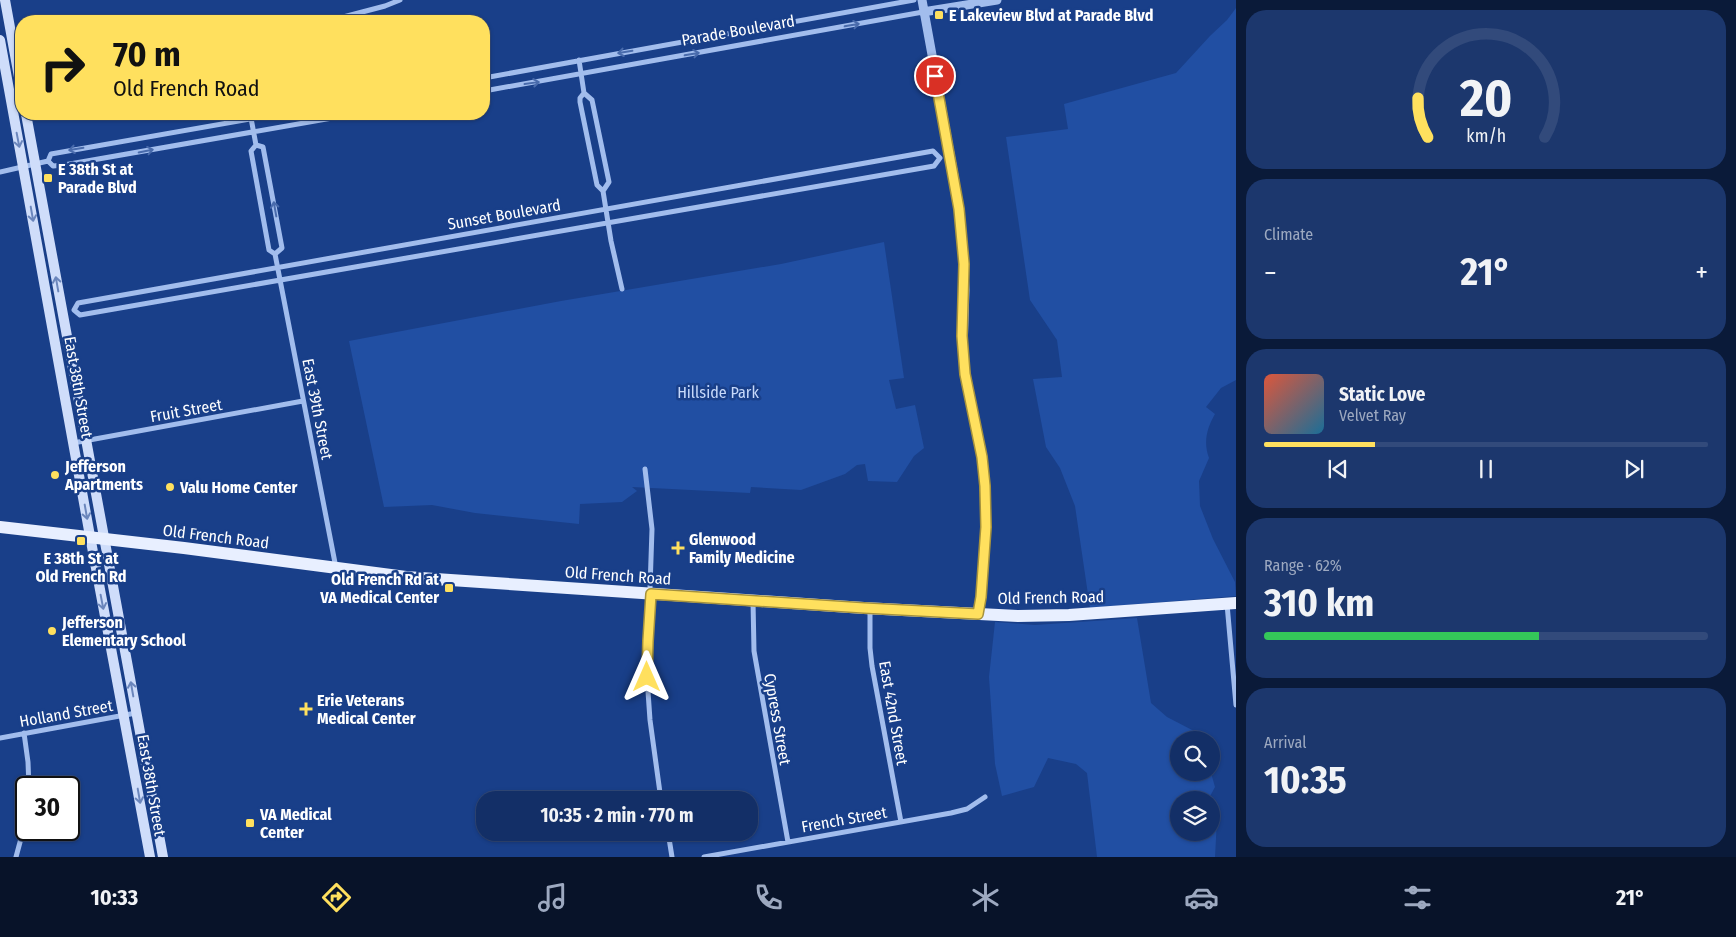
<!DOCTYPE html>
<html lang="en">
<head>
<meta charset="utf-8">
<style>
  body { margin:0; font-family:"Fira Sans Condensed",sans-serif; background:#1c376d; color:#f1f3f6; height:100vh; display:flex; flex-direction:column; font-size:19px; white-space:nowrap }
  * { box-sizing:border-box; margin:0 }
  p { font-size:16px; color:#9da9c0 }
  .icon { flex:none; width:28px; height:28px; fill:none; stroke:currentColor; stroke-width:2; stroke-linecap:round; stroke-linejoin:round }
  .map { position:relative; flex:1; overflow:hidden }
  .details { display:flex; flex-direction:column; gap:10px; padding:10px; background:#0a1a39; width:500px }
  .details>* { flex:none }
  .guide { position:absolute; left:15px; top:15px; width:475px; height:105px; border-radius:20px; box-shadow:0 1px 4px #0004,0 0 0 1px #324a7b; background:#ffe05e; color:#111; overflow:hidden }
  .tools { position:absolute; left:1170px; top:731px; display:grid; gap:10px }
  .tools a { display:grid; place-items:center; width:50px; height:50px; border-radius:50%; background:#132f67; box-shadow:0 1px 4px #0004,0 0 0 1px #324a7b; font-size:25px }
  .speed { position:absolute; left:15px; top:776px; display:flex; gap:10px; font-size:25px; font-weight:700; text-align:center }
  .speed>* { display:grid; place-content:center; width:65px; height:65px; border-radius:50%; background:#132f67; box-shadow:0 1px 4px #0004,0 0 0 1px #324a7b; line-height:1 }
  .speed .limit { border:2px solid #111; border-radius:8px; background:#fff; color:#111 }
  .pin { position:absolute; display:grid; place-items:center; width:42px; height:42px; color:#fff; margin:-21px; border:2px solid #fff; border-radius:50%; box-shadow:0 1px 5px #0007 }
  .me { position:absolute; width:55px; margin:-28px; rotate:0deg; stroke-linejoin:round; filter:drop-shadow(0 0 4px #0008) }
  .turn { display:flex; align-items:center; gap:18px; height:105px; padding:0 15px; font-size:22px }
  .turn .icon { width:65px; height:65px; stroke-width:2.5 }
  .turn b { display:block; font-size:35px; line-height:42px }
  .big { font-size:38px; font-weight:700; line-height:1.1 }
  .details .widget { flex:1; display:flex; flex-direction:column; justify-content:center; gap:8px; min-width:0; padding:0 18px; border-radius:20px; background:#1c376d }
  .details .dial { align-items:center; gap:0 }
  .dial svg { height:130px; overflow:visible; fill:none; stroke:#324a7b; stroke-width:7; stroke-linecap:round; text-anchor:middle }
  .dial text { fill:#f1f3f6; stroke:none }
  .song { display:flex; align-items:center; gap:15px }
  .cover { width:60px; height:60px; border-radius:8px; background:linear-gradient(135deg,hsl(10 70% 55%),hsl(200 70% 35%)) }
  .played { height:5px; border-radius:2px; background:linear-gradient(90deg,#ffe05e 25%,#324a7b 25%) }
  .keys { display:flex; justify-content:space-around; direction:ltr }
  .heat { display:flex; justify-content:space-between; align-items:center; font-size:28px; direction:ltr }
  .charge { height:8px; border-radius:4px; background:linear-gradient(90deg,#34c759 62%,#324a7b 0) }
  .trip { position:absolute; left:476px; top:791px; width:282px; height:50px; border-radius:20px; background:#132f67; box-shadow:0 1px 4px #0004,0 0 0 1px #324a7b; font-weight:700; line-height:50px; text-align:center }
  .menu { display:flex; height:80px; justify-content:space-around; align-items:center; background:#081329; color:#9da9c0 }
  .menu .icon { width:35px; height:35px }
  .menu .current { color:#ffe05e }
  .menu b { font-size:22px; color:#f1f3f6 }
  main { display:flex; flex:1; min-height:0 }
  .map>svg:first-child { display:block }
  .green { fill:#214fa3 }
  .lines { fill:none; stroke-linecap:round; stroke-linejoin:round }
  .minor { stroke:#a2bded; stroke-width:5 }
  .tertiary { stroke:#a2bded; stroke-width:9 }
  .secondary { stroke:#cfddfa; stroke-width:10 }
  .primary { stroke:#e8efff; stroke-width:12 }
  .oneway { stroke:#496bac }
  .oneway2 { stroke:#6b86bc }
  .route-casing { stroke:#a6923d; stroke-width:12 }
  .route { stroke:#ffe05e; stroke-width:9 }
  .poi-dot { fill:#ffe05e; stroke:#193f89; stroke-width:2 }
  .labels { text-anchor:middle; stroke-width:5; stroke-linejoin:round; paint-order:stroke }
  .poi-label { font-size:16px; font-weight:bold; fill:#fff; stroke:#193f89; text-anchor:start }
  .street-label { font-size:16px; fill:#fff; stroke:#193f89 }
  .park-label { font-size:16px; fill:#c7d9fa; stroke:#193f89 }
</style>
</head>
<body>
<main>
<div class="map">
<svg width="1236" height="857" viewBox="0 0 1236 857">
  <rect width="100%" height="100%" fill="#193f89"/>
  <path class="green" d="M1236,8V380L1221,388L1206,407L1215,414C1207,428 1203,442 1209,458L1199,481L1200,506L1213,539L1235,582L1236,596L1090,608L1075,506L1060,468L1046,447L1033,379L1062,377L1057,340L1030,300L1006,137L1068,129L1064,104L1176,73L1210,36L1227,20Z
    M884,242L904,378L889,380L896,409L915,405L924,448L914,456L897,482L868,481L865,464L857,465L845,474L801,490L751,487L750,493L632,487L637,491L622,502L580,504L579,524L475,513L432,505L384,507L349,341L561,301L781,264Z
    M1137,618L1151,703L1167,717L1194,731L1203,740H1179V772L1211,773L1215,787L1208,800H1179V832H1211V818L1217,820L1215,857H1097L1087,773L1076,764L1048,758L1034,787L1002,796L995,764L989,677L995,622L1035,625Z"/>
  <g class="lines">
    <path class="minor" d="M328,21L385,6L400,0
      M579,60L584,93
      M484,78L914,0
      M484,91L923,12
      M584,93L592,100L609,182L603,191L597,185L580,102V98Z
      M251,118L256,145
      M933,151L940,158L934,166L80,315L74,310L78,303Z
      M48,161L53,166L64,165L355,114
      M48,161L51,154L279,114
      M0,172L48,161
      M603,191L611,241L622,289
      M275,254L282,248L263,147L256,145L251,151L269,250L275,254L336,568
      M73,443L303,401
      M645,469L652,529L647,677L650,720L661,800
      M753,601L754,651L788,842
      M1227,604L1236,705
      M870,610V648L872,666L901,822
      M24,733L28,762L29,788
      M0,738L136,713
      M668,832L672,857
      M16,857L26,820
      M704,857L951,813L967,809L985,797"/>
    <path class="tertiary" d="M922,0L955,181L963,251L965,290L963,349L968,391L982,457L985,499L986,527L981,597L978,614
      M923,12L997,0"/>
    <path class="secondary" d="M5,0L21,88
      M0,40L90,536L150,857
      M26,114L163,857"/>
    <path class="primary" d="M0,527L184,548L406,577L864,608L1018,616L1069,615L1236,603"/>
  </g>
  <defs><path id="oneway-shaft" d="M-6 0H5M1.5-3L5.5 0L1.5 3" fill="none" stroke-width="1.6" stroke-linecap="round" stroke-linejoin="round" transform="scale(1.25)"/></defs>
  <g class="oneway">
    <use href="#oneway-shaft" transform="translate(852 25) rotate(-10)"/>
    <use href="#oneway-shaft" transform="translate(625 52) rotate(171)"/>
    <use href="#oneway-shaft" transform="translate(692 54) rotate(-10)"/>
    <use href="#oneway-shaft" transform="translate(532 83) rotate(-8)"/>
    <use href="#oneway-shaft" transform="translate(76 149) rotate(171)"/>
    <use href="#oneway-shaft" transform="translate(146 151) rotate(-11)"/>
    <use href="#oneway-shaft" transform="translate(275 209) rotate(-100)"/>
  </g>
  <g class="oneway2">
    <use href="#oneway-shaft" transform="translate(18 140) rotate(79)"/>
    <use href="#oneway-shaft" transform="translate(32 214) rotate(80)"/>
    <use href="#oneway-shaft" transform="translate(57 284) rotate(-100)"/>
    <use href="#oneway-shaft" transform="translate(86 512) rotate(80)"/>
    <use href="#oneway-shaft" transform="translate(102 602) rotate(79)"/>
    <use href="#oneway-shaft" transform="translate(132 689) rotate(-100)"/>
    <use href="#oneway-shaft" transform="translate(139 796) rotate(80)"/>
  </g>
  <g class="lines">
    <g class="route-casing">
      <path id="route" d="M647,677L648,641L651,594L864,608L978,614L981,597L986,527L985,486L982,457L965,374L962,336L964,264L959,209L935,76"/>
    </g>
    <use href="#route" class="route"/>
  </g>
  <g class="poi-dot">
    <rect x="934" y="10" width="10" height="10" rx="2.5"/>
    <rect x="43" y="173" width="10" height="10" rx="2.5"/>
    <circle cx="55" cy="475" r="5"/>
    <circle cx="170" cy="487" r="5"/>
    <rect x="76" y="536" width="10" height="10" rx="2.5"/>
    <path d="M675.5 540.5h5v5h5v5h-5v5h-5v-5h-5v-5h5z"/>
    <rect x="444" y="583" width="10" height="10" rx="2.5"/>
    <circle cx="52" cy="631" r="5"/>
    <path d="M303.5 701.5h5v5h5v5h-5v5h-5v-5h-5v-5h5z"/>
    <rect x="245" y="818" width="10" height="10" rx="2.5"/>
  </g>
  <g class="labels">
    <g class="poi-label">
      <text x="949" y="21">E Lakeview Blvd at Parade Blvd</text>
      <text x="58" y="175">E 38th St at<tspan x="58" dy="18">Parade Blvd</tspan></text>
      <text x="65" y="472">Jefferson<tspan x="65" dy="18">Apartments</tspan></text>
      <text x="180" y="493">Valu Home Center</text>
      <text x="689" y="545">Glenwood<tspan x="689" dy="18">Family Medicine</tspan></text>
      <text x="81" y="564" text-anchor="middle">E 38th St at<tspan x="81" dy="18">Old French Rd</tspan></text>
      <text x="439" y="585" text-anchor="end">Old French Rd at<tspan x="439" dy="18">VA Medical Center</tspan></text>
      <text x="62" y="628">Jefferson<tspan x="62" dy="18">Elementary School</tspan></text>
      <text x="317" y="706">Erie Veterans<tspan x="317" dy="18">Medical Center</tspan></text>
      <text x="260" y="820">VA Medical<tspan x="260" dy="18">Center</tspan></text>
    </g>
    <g class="street-label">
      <text transform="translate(738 30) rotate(-10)" y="6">Parade Boulevard</text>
      <text transform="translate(504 214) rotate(-10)" y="6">Sunset Boulevard</text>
      <text transform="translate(79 387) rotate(80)" y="6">East 38th Street</text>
      <text transform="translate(318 409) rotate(79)" y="6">East 39th Street</text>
      <text transform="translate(186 410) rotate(-10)" y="6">Fruit Street</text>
      <text transform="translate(216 536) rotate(7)" y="6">Old French Road</text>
      <text transform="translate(618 575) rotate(4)" y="6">Old French Road</text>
      <text transform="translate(1051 597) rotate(-1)" y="6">Old French Road</text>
      <text transform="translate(66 713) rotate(-10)" y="6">Holland Street</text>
      <text transform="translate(894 713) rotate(80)" y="6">East 42nd Street</text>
      <text transform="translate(778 719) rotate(80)" y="6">Cypress Street</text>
      <text transform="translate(152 785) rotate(80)" y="6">East 38th Street</text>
      <text transform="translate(844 819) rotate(-10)" y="6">French Street</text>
    </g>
    <g class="park-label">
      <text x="718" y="398">Hillside Park</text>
    </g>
  </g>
</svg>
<div class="tools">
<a><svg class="icon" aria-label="search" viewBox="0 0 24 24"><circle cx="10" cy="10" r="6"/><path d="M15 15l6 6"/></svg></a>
<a><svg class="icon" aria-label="layers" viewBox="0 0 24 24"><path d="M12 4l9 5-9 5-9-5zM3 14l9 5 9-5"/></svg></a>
</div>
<div class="speed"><div class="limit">30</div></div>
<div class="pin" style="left:935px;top:76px;background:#d93025"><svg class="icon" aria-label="arrive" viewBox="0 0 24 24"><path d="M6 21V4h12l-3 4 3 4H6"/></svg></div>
<svg class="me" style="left:647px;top:677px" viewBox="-20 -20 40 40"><path d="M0-17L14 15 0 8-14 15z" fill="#ffe05e" stroke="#fff" stroke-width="4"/></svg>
<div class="trip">10:35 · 2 min · 770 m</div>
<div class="guide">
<div class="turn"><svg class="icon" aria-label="right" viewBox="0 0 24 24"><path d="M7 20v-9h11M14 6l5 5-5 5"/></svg><div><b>70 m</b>Old French Road</div></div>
</div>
</div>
<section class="details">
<div class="widget dial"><svg viewBox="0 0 100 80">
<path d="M14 69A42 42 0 1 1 86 69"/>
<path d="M14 69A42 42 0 0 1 8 45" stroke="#ffe05e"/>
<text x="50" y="56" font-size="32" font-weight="700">20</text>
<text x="50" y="72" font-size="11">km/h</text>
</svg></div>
<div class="widget"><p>Climate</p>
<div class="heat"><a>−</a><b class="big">21°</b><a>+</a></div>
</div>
<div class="widget">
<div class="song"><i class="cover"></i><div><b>Static Love</b><p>Velvet Ray</p></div></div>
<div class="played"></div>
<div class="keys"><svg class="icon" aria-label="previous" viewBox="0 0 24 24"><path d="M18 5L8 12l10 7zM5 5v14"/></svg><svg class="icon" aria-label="pause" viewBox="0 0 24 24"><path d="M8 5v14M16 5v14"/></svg><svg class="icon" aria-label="next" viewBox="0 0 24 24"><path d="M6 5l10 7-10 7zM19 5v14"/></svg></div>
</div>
<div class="widget"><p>Range · 62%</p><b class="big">310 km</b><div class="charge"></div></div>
<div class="widget"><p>Arrival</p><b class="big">10:35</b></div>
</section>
</main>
<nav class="menu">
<b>10:33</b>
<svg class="icon current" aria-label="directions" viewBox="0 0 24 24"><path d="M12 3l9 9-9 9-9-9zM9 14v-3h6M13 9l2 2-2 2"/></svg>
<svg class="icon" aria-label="music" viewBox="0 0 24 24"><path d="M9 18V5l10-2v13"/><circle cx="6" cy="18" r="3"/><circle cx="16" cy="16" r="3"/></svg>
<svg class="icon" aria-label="phone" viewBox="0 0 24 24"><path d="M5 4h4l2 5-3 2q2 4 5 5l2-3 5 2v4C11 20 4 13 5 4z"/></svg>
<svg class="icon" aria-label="climate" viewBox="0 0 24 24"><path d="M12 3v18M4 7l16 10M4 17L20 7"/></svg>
<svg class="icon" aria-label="car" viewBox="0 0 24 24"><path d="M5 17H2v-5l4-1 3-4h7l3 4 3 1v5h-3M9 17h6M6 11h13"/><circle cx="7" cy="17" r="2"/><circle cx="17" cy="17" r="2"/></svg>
<svg class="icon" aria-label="filters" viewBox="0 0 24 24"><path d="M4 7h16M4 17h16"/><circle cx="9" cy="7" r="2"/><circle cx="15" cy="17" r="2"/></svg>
<b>21°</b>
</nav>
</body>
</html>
